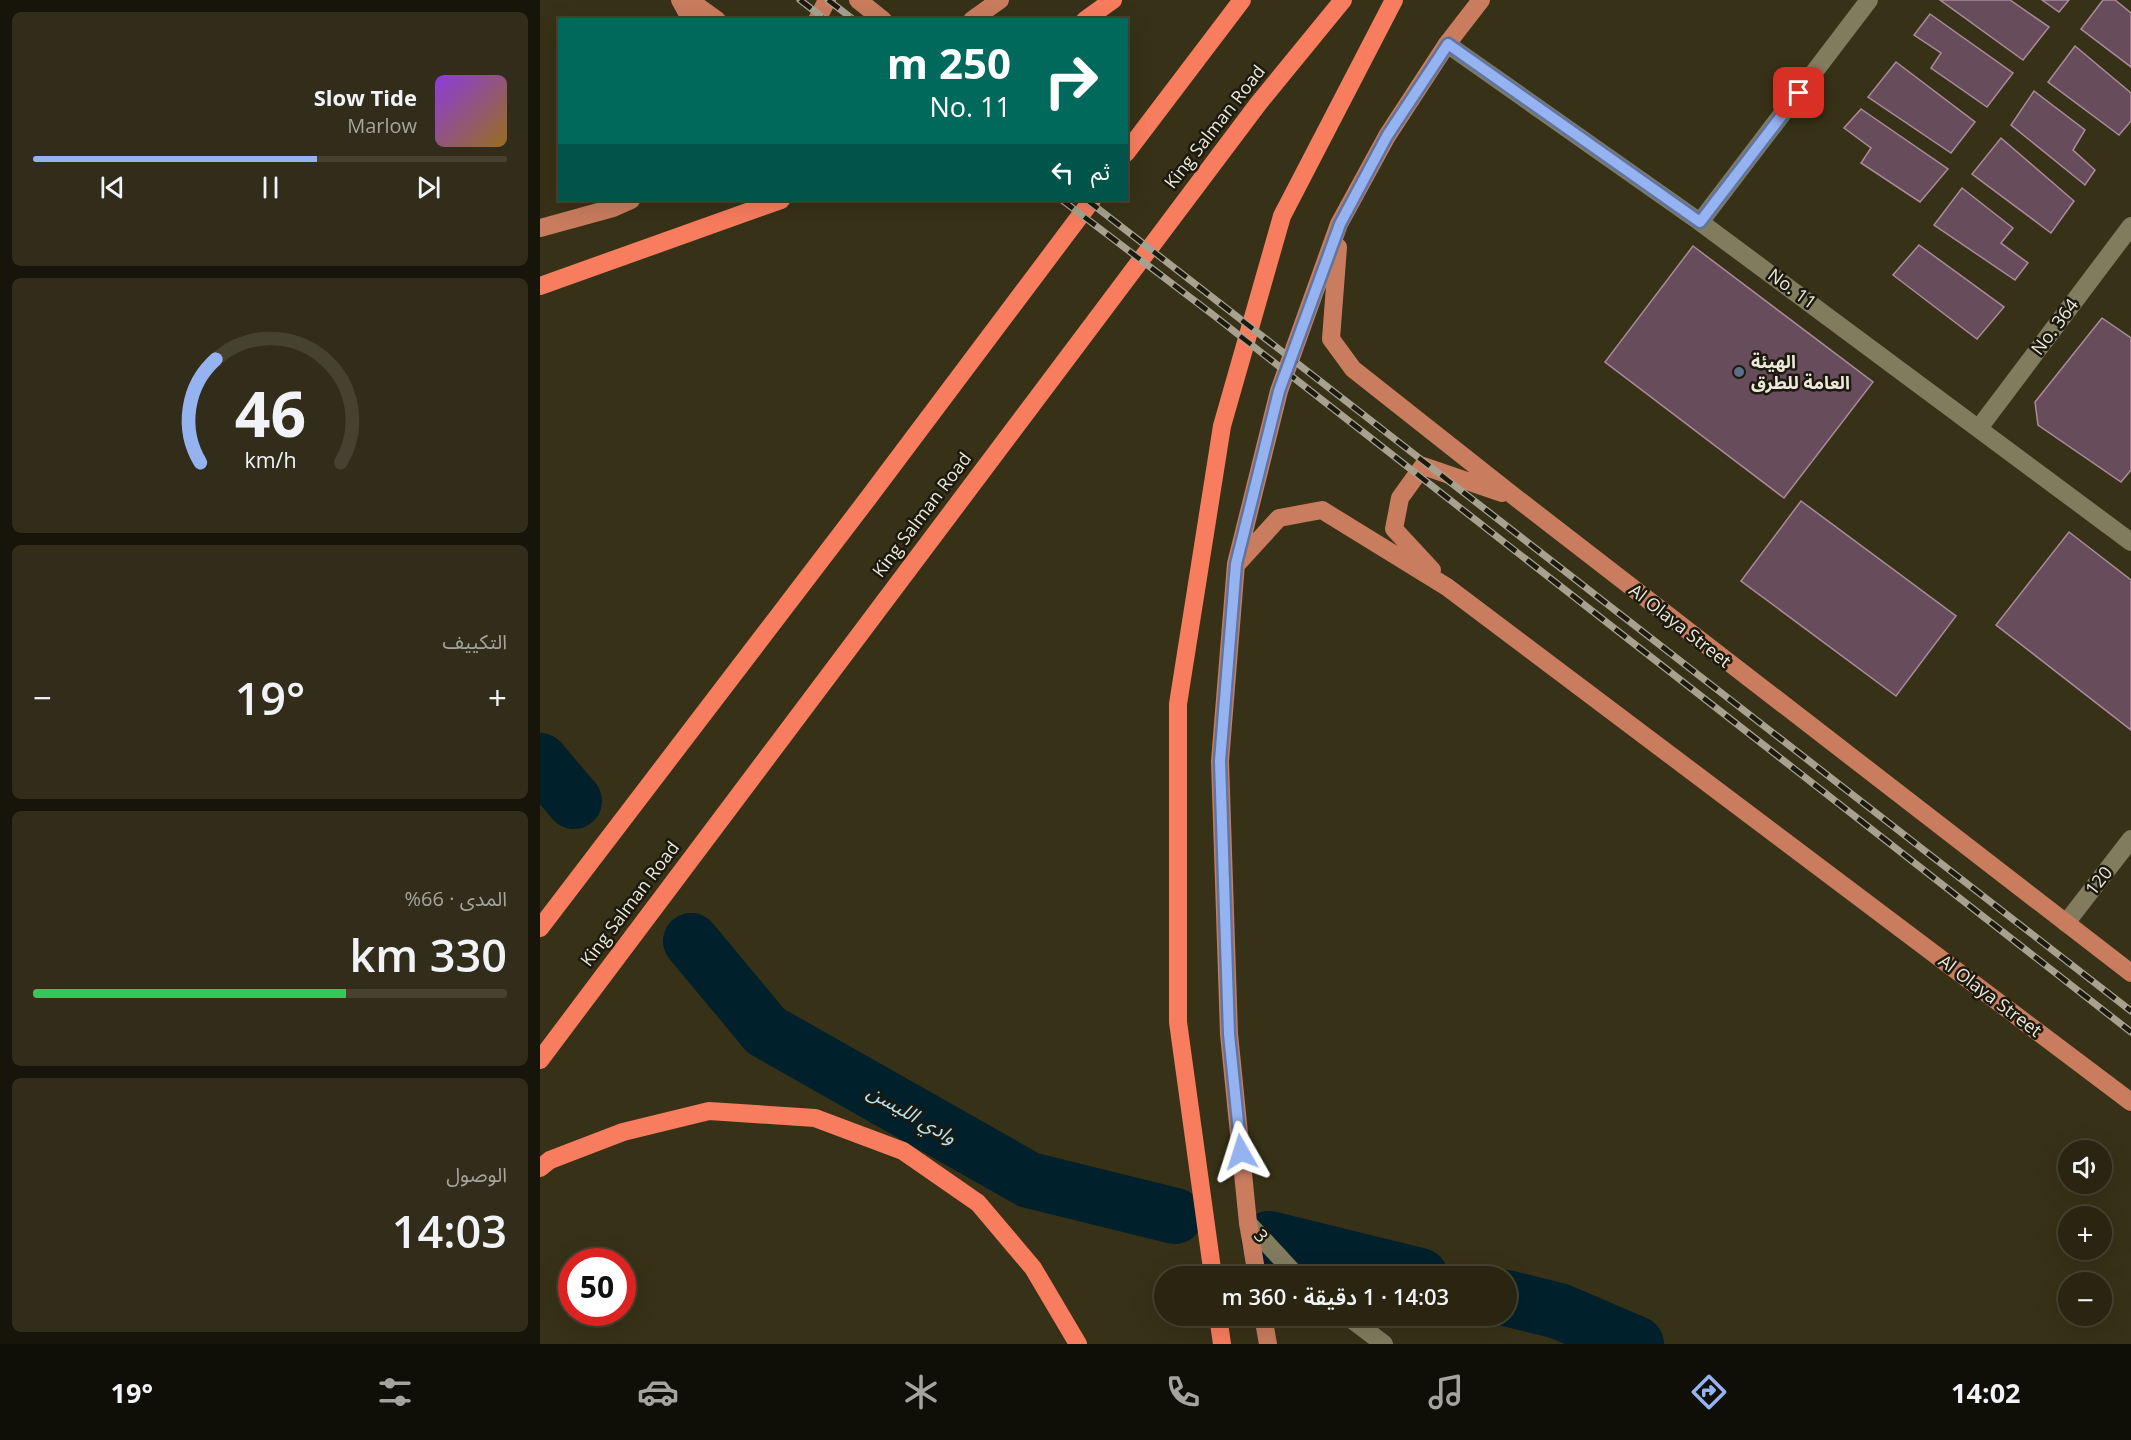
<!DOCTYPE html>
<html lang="ar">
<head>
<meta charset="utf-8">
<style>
  body { margin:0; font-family:"Open Sans","Noto Sans Arabic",sans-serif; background:#312d1a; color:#f1f3f6; direction:rtl; height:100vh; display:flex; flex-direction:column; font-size:22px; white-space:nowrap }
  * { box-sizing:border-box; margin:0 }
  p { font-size:20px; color:#a5a59f }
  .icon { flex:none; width:33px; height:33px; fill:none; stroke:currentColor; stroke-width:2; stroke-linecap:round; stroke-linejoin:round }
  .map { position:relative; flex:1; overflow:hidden; direction:ltr }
  .sheet { display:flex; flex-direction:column; gap:12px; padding:12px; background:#171409; width:540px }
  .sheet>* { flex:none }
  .top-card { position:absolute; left:18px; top:18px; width:570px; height:183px; border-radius:0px; box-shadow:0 6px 24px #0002,0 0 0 2px #454231; direction:rtl; background:#00695c; color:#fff; overflow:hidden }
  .fabs { position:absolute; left:1518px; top:1140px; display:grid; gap:12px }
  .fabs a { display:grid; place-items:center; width:54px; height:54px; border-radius:50%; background:#292511; box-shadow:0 6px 24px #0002,0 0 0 2px #454231; font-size:30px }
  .speed { position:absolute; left:18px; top:1248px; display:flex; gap:12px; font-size:30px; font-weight:700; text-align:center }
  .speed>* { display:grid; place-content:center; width:78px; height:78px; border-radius:50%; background:#292511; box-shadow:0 6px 24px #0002,0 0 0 2px #454231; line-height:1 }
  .speed .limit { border:9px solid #d22; background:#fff; color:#111 }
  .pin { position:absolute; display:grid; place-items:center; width:51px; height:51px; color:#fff; margin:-26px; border-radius:12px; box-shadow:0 3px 9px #0006 }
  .me { position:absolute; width:66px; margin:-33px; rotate:354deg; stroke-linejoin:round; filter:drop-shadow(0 0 4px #0008) }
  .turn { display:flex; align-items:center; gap:21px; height:126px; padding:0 18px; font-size:27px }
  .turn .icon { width:78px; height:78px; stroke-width:2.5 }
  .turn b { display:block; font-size:42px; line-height:51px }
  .then { display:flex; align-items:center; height:57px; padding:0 18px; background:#0003; gap:12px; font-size:22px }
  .big { font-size:45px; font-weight:600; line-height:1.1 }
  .sheet .widget { flex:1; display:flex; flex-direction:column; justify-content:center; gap:9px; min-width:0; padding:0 21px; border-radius:9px; background:#312d1a }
  .sheet .dial { align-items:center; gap:0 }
  .dial svg { height:156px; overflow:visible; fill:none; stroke:#454231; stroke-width:7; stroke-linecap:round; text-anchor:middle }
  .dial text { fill:#f1f3f6; stroke:none }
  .song { display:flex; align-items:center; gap:18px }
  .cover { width:72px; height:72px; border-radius:9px; background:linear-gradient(135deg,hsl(270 70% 55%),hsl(40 70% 35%)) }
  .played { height:6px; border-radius:3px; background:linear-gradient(90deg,#95b2f1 60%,#454231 60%) }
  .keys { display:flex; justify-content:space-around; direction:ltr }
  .heat { display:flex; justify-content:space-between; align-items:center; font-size:33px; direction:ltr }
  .charge { height:9px; border-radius:4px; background:linear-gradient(90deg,#34c759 66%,#454231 0) }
  .trip { position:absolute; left:614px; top:1266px; width:363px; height:60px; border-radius:30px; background:#292511; box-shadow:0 6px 24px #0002,0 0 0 2px #454231; font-weight:600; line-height:60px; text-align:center; direction:rtl }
  .dock { display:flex; height:96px; justify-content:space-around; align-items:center; background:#100f07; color:#a5a59f }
  .dock .icon { width:42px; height:42px }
  .dock .selected { color:#95b2f1 }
  .dock b { font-size:27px; color:#f1f3f6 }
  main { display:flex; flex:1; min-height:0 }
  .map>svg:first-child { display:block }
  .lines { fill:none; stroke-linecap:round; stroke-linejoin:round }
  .river { stroke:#00202b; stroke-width:56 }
  .building { fill:#674c5b; stroke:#a98b9b; stroke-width:1.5 }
  .minor { stroke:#827c5f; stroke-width:18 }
  .major { stroke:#c97c5e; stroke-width:18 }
  .highway { stroke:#f87c5e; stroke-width:18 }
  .rail-casing { stroke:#a7a28f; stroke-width:7 }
  .rail { stroke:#1c190e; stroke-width:4.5; stroke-dasharray:14; stroke-linecap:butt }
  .route-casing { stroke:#61749d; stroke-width:15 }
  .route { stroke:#95b2f1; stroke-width:10 }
  .service-dot { fill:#5c6f8a; stroke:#1c190e; stroke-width:2 }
  .labels { text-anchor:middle; stroke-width:5; stroke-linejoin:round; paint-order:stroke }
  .street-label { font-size:18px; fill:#ece9da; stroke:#1c190e }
  .poi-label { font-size:18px; font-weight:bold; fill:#ece9da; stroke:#1c190e; text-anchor:start }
  .water-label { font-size:20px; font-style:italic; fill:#b2e2f4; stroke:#1c190e }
</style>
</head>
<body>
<main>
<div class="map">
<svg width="1591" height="1344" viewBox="0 0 1591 1344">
  <rect width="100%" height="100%" fill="#373117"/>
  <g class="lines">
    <path class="river" d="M0,761L34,801
      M151,941L226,1031L489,1180L635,1216
      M729,1239L880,1276
      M966,1298L1019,1311L1096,1344"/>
  </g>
  <path class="building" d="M1400,0H1470L1509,27L1483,60Z
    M1502,0H1529L1519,12Z
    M1563,0H1575L1591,13V67L1541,29Z
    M1390,14L1473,73L1447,107L1391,68L1401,53L1374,35Z
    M1535,46L1591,93V121L1579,135L1508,82Z
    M1356,62L1435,122L1411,153L1328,97Z
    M1494,91L1545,130L1533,150L1555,170L1545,185L1471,125Z
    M1321,109L1408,169L1380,202L1321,163L1331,148L1304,128Z
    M1461,138L1534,201L1511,233L1432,174Z
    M1422,188L1473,228L1461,243L1488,263L1475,280L1394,225Z
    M1379,245L1464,307L1437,339L1353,275Z
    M1153,246L1333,382L1244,498L1065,362Z
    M1562,318L1591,338V470L1581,482L1498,425L1495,402Z
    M1261,501L1416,616L1356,696L1201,581Z
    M1529,532L1591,580V730L1456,625Z"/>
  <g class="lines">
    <path class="minor" d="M907,44L1160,222L1591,542
      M1160,222L1329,0
      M1439,428L1591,226
      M1526,923L1591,839
      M708,1223L757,1276
      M807,1316L844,1344"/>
    <path class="major" d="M140,0L151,20
      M149,0L177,20
      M318,0L343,20
      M277,20L287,0
      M432,20L460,0
      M0,228L73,208L91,200
      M798,247L791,339L813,369L975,497L1591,973
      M698,563L739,518L782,510L907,587L1591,1102
      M892,570L854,529L860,498L883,466L962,493
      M717,1276L708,1223L689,1034L680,761L696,564L739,391L799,224L847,136L907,44L941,0
      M723,1316L728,1344"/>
    <path class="highway" d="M545,20L573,0
      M586,153L702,0
      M0,286L241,200
      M0,928L326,501L552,200
      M0,1060L718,104L803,0
      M0,1168L10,1160L83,1132L169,1111L275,1118L363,1151L438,1203L493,1268L538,1344
      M673,1276L638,1022V704L682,426L742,216L854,0
      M678,1316L682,1344"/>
    <g class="rail-casing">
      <path id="rail" d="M260,0L286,20
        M288,0L314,20
        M522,200L672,314L1591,1032
        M547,200L1591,1011"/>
    </g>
    <use href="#rail" class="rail"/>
  </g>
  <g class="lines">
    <g class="route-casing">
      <path id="route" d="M701,1152L689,1034L680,761L696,564L739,391L800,224L847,136L908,44L1160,222L1259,93"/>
    </g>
    <use href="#route" class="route"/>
  </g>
  <circle class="service-dot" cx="1199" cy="372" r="6"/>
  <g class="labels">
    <g class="street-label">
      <text transform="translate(675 127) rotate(-52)" y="6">King Salman Road</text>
      <text transform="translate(1252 289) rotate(36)" y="6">No. 11</text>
      <text transform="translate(1515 327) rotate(-53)" y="6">No. 364</text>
      <text transform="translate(382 515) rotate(-53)" y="6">King Salman Road</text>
      <text transform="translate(1140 626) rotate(38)" y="6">Al Olaya Street</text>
      <text transform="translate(1559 881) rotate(-52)" y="6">120</text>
      <text transform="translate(90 904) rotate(-53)" y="6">King Salman Road</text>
      <text transform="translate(1450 996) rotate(37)" y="6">Al Olaya Street</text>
      <text transform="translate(721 1236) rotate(48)" y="6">3</text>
    </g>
    <g class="poi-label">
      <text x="1211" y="368">الهيئة<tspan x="1211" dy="21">العامة للطرق</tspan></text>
    </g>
    <g class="water-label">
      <text transform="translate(372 1114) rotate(30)" y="7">وادي الليسن</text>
    </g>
  </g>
</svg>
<div class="fabs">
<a><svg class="icon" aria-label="sound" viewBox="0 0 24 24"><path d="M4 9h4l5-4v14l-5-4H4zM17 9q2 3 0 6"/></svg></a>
<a>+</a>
<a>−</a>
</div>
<div class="speed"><div class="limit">50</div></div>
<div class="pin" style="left:1259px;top:93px;background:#d93025"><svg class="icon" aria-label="arrive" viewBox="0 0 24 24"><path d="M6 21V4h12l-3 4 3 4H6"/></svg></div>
<svg class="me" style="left:701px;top:1152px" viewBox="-20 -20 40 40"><path d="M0-17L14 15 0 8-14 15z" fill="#95b2f1" stroke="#fff" stroke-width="4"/></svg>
<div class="trip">14:03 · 1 دقيقة · 360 m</div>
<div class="top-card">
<div class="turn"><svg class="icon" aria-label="right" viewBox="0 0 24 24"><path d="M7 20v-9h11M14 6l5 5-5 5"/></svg><div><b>250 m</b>No. 11</div></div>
<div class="then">ثم<svg class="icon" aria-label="left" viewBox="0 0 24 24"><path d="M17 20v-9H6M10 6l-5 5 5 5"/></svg></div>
</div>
</div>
<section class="sheet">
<div class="widget">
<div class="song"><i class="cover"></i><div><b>Slow Tide</b><p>Marlow</p></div></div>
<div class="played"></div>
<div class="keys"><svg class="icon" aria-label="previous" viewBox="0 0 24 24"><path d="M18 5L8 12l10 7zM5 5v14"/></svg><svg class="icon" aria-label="pause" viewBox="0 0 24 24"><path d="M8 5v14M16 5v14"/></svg><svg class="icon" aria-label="next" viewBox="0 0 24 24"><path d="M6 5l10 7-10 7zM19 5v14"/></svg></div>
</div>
<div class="widget dial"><svg viewBox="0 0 100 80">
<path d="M14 69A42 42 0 1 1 86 69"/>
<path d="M14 69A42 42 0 0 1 22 16" stroke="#95b2f1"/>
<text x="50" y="56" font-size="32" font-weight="700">46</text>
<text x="50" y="72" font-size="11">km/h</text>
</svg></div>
<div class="widget"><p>التكييف</p>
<div class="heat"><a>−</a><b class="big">19°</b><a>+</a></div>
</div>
<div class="widget"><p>المدى · 66%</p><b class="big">330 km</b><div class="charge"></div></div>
<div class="widget"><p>الوصول</p><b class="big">14:03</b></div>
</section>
</main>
<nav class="dock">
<b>14:02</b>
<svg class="icon selected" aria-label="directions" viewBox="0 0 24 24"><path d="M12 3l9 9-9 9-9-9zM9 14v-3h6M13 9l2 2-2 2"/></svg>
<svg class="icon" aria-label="music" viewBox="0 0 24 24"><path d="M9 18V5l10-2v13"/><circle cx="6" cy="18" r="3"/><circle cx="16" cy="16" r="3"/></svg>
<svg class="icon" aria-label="phone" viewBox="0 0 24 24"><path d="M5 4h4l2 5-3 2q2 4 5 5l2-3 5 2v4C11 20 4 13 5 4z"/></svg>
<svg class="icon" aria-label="climate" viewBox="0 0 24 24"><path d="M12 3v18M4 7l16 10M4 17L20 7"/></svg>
<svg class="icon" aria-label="car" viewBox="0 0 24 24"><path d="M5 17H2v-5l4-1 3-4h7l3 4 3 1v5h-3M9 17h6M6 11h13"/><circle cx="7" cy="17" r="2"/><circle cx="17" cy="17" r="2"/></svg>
<svg class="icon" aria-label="filters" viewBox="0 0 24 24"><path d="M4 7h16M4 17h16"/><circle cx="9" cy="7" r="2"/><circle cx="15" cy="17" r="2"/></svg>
<b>19°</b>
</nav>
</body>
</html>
